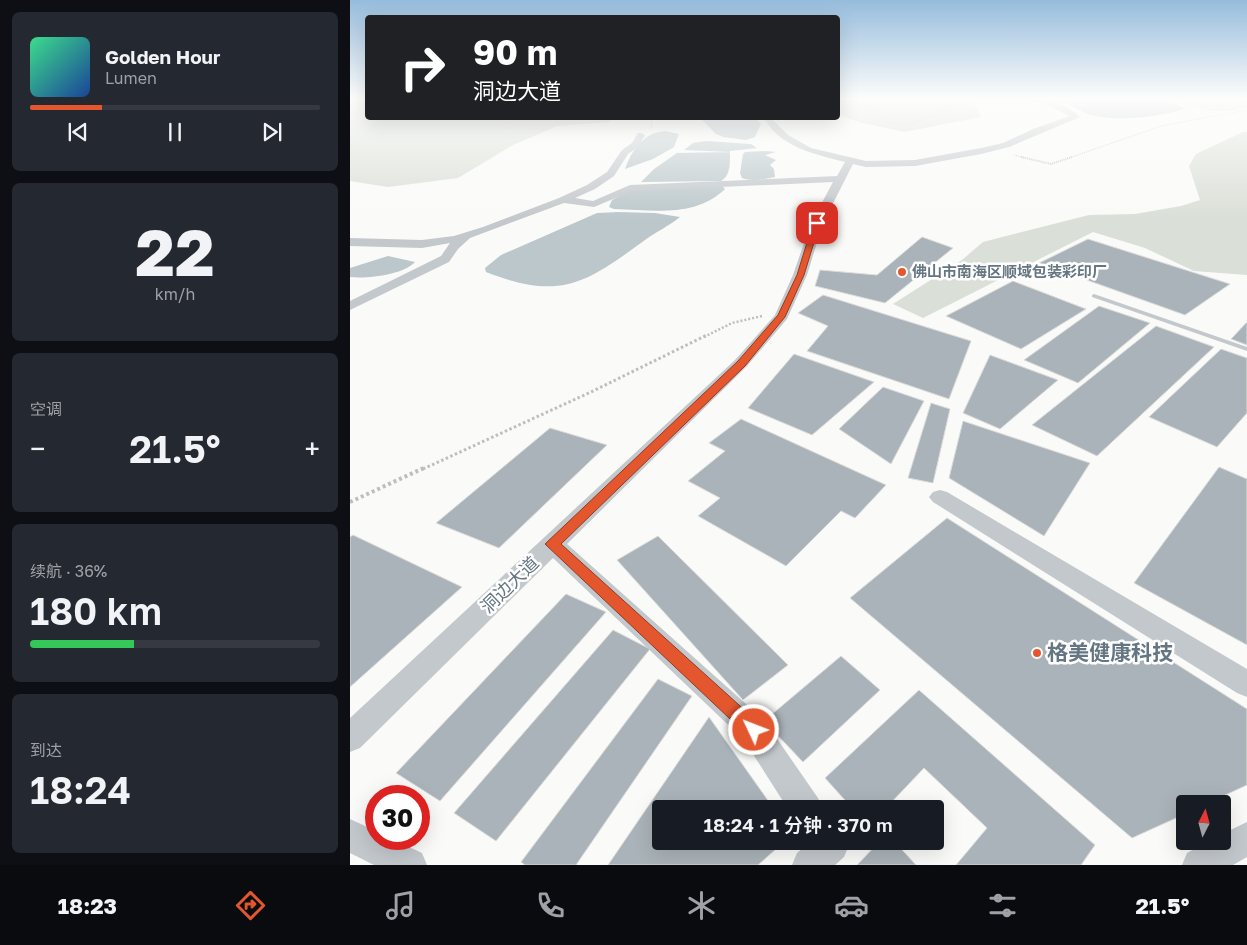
<!DOCTYPE html>
<html lang="zh">
<head>
<meta charset="utf-8">
<style>
  body { margin:0; font-family:"Golos Text","Noto Sans SC",sans-serif; background:#242831; color:#f1f3f6; height:100vh; display:flex; flex-direction:column; font-size:19px; white-space:nowrap }
  * { box-sizing:border-box; margin:0 }
  p { font-size:16px; color:#9ea1a6 }
  .icon { flex:none; width:28px; height:28px; fill:none; stroke:currentColor; stroke-width:2; stroke-linecap:round; stroke-linejoin:round }
  .map { position:relative; flex:1; overflow:hidden }
  .panel { display:flex; flex-direction:column; gap:12px; padding:12px; background:#0d0f14; width:350px }
  .panel>* { flex:none }
  .guide { position:absolute; left:15px; top:15px; width:475px; height:105px; border-radius:5px; box-shadow:0 5px 20px #0002; background:#202124; color:#fff; overflow:hidden }
  .needle { width:32px; rotate:6deg }
  .fabs { position:absolute; left:826px; top:795px; display:grid; gap:10px }
  .fabs a { display:grid; place-items:center; width:55px; height:55px; border-radius:5px; background:#171b24; box-shadow:0 5px 20px #0002; font-size:25px }
  .speed { position:absolute; left:15px; top:785px; display:flex; gap:10px; font-size:25px; font-weight:700; text-align:center }
  .speed>* { display:grid; place-content:center; width:65px; height:65px; border-radius:50%; background:#171b24; box-shadow:0 5px 20px #0002; line-height:1 }
  .speed .limit { border:8px solid #d22; background:#fff; color:#111 }
  .pin { position:absolute; display:grid; place-items:center; width:42px; height:42px; color:#fff; margin:-21px; border-radius:10px; box-shadow:0 2px 8px #0006 }
  .me { position:absolute; width:55px; margin:-28px; rotate:313deg; stroke-linejoin:round; filter:drop-shadow(0 0 4px #0008) }
  .turn { display:flex; align-items:center; gap:18px; height:105px; padding:0 25px; font-size:22px }
  .turn .icon { width:65px; height:65px; stroke-width:2.5 }
  .turn b { display:block; font-size:35px; line-height:42px }
  .big { font-size:38px; font-weight:600; line-height:1.1 }
  .panel .widget { flex:1; display:flex; flex-direction:column; justify-content:center; gap:8px; min-width:0; padding:0 18px; border-radius:8px; background:#242831 }
  .panel .dial { align-items:center; gap:0 }
  .dial b { font-size:65px; line-height:1 }
  .song { display:flex; align-items:center; gap:15px }
  .cover { width:60px; height:60px; border-radius:8px; background:linear-gradient(135deg,hsl(150 70% 55%),hsl(220 70% 35%)) }
  .played { height:5px; border-radius:2px; background:linear-gradient(90deg,#e4572e 25%,#363941 25%) }
  .keys { display:flex; justify-content:space-around; direction:ltr }
  .heat { display:flex; justify-content:space-between; align-items:center; font-size:28px; direction:ltr }
  .charge { height:8px; border-radius:4px; background:linear-gradient(90deg,#34c759 36%,#363941 0) }
  .trip { position:absolute; left:302px; top:800px; width:292px; height:50px; border-radius:5px; background:#171b24; box-shadow:0 5px 20px #0002; font-weight:600; line-height:50px; text-align:center }
  .tab-bar { display:flex; height:80px; justify-content:space-around; align-items:center; background:#090b0e; color:#9ea1a6 }
  .tab-bar .icon { width:35px; height:35px }
  .tab-bar .selected { color:#e4572e }
  .tab-bar b { font-size:22px; color:#f1f3f6 }
  main { display:flex; flex:1; min-height:0 }
  .map>svg:first-child { display:block }
  .green { fill:#dadfd7 }
  .water { fill:#bbc7cb }
  .building { fill:#aab3b9; stroke:#dcdcda }
  .lines { fill:none; stroke-linecap:round; stroke-linejoin:round }
  .path-far4 { stroke:#bbbfc2; stroke-width:1; stroke-dasharray:1 1; stroke-linecap:butt }
  .path-far3 { stroke:#bbbfc2; stroke-width:2; stroke-dasharray:1 1; stroke-linecap:butt }
  .path-far2 { stroke:#bbbfc2; stroke-width:2.5; stroke-dasharray:2 2; stroke-linecap:butt }
  .path-far1 { stroke:#bbbfc2; stroke-width:3; stroke-dasharray:2.5 2.5; stroke-linecap:butt }
  .path { stroke:#bbbfc2; stroke-width:4; stroke-dasharray:3 3; stroke-linecap:butt }
  .lane { fill:#c3c8cc; fill-rule:evenodd }
  .street { fill:#c3c8cc; fill-rule:evenodd }
  .route { fill:#e4572e; stroke:#94391e }
  .poi-dot { fill:#e4572e; stroke:#fff; stroke-width:2 }
  .labels { text-anchor:middle; stroke-width:5; stroke-linejoin:round; paint-order:stroke }
  .far-poi-label { font-size:15px; font-weight:bold; fill:#657683; stroke:#fff; text-anchor:start }
  .street-label { font-size:18px; fill:#657683; stroke:#fff }
  .near-poi-label { font-size:21px; font-weight:bold; fill:#657683; stroke:#fff; text-anchor:start }
</style>
</head>
<body>
<main>
<section class="panel">
<div class="widget">
<div class="song"><i class="cover"></i><div><b>Golden Hour</b><p>Lumen</p></div></div>
<div class="played"></div>
<div class="keys"><svg class="icon" aria-label="previous" viewBox="0 0 24 24"><path d="M18 5L8 12l10 7zM5 5v14"/></svg><svg class="icon" aria-label="pause" viewBox="0 0 24 24"><path d="M8 5v14M16 5v14"/></svg><svg class="icon" aria-label="next" viewBox="0 0 24 24"><path d="M6 5l10 7-10 7zM19 5v14"/></svg></div>
</div>
<div class="widget dial"><b>22</b><p>km/h</p></div>
<div class="widget"><p>空调</p>
<div class="heat"><a>−</a><b class="big">21.5°</b><a>+</a></div>
</div>
<div class="widget"><p>续航 · 36%</p><b class="big">180 km</b><div class="charge"></div></div>
<div class="widget"><p>到达</p><b class="big">18:24</b></div>
</section>
<div class="map">
<svg width="897" height="865" viewBox="0 0 897 865">
  <rect width="100%" height="100%" fill="#fafaf8"/>
  <path class="green" d="M0,98H17L18,118H262L260,122L207,126L163,145L108,178L38,187L0,181Z
    M488,98H613L624,104L631,117L554,132L508,122L488,114Z
    M842,98H897V108C869,112 862,114 835,103Z
    M893,132H897V275L844,271L795,248L743,232L573,318L543,304L612,260L633,242L739,215L785,214L831,206L850,200L839,166L846,154Z"/>
  <path class="water" d="M738,98H815L835,109C809,117 761,123 735,113C727,109 719,104 710,101Z
    M350,118H406L411,124L405,137L396,140L373,137L366,134Z
    M315,131L329,134L324,147L303,159L275,169C282,150 293,133 315,131Z
    M356,141L401,144L407,148L380,151C380,162 381,175 371,181L291,182L304,169L327,153L380,152L334,150L343,143Z
    M416,151L426,152L415,155L426,160L420,165L424,169L425,177C414,179 403,182 392,178L390,173L393,154L395,152Z
    M372,186L375,189C345,218 303,210 264,209L259,207L262,200L280,190Z
    M268,212L305,213L330,217C319,226 306,232 295,240C235,284 210,301 136,272L135,268L151,255L247,213Z
    M38,256L65,262C53,275 17,279 0,277V268Z"/>
  <path class="building" d="M572,237L603,248L535,303L465,286L470,270L527,275Z
    M738,239L880,284L835,315L689,263Z
    M663,281L736,309L671,349L596,316Z
    M473,295L621,341L599,399L457,351L478,326L448,313Z
    M749,306L800,323L728,383L674,360Z
    M897,322V345L881,339Z
    M806,326L864,347L747,456L682,425Z
    M871,349L897,358V413L867,447L799,417Z
    M444,354L524,382L462,435L398,408Z
    M640,355L708,380L650,429L613,413Z
    M533,387L574,401L541,464L489,429Z
    M581,403L600,409L583,483L558,478Z
    M391,419L536,485L505,518L491,511L436,566L348,516L370,498L338,481L375,451L359,443Z
    M613,421L740,463L694,536L599,478Z
    M200,428L257,445L149,548L86,523Z
    M869,467L897,479V645L784,583Z
    M597,518L897,709V785L856,804H835V814L782,838L500,598Z
    M3,535L112,587L0,687V537Z
    M308,536L438,665L393,700L267,560Z
    M216,594L256,612L90,801L46,773Z
    M263,630L300,649L146,841L104,813Z
    M491,656L530,690L453,762L414,721Z
    M308,679L342,696L226,865H175L171,862Z
    M569,690L745,845L731,865H606L637,828L574,768L535,809H503L475,778Z
    M359,717L424,809H311V841H435L408,865H258Z
    M530,841H544L566,865H507Z"/>
  <g class="lines">
    <path class="path-far4" d="M488,98C499,102 511,104 522,109C528,112 532,118 537,121C558,130 578,117 597,108L593,98
      M300,128L302,127L301,118
      M664,155L676,158
      M719,158L811,126L897,110"/>
    <path class="path-far3" d="M671,157L701,164L722,157"/>
    <path class="path-far2" d="M354,337L382,323L412,316"/>
    <path class="path-far1" d="M73,469L241,392L357,335"/>
    <path class="path" d="M0,502L76,467"/>
    <path class="lane" d="M744,294L897,347V351L742,297V295Z"/>
    <path class="street" d="M682,98C697,98 719,106 730,117L659,147L631,154L565,166L516,167L503,164L473,223L457,275L437,319L397,366L217,544L414,720L468,798L473,809H438L394,740L203,558L10,748L0,752V718L385,360L425,315L443,275L461,223L483,182L282,191L244,207L214,203L120,238L108,249L99,262L0,310V301L91,256L100,243L72,248L0,246V238L72,240L104,236L133,227L209,198L237,185L257,172L272,150L282,143L288,133H291L295,135L288,147L278,154L264,176L245,189L225,198L243,201L280,185L487,176L495,162C464,154 430,147 414,118H421L438,135L461,148L516,161L565,160L631,148L653,143L683,129L720,116Z
      M590,490L597,492L897,669V697L887,693L583,502L579,497L583,492Z
      M0,819L26,831V839H42L72,853L77,865H24L0,853Z
      M897,822V857L883,865H832L837,853L859,841H872V834Z
      M461,841H497L499,845L494,857L485,865H442L447,853Z"/>
  </g>
  <linearGradient id="sky" x2="0" y2="1"><stop stop-color="#96bcdc"/><stop offset="0.45" stop-color="#fdfdfc"/><stop offset="1" stop-color="#fdfdfc" stop-opacity="0"/></linearGradient>
  <rect width="897" height="219" fill="url(#sky)"/>
  <path class="route" d="M467,221L470,223L454,275L435,317L395,366L211,544L410,724L413,730L410,736L404,739L398,736L195,544L388,361L428,315L447,275L463,223Z"/>
  <g class="poi-dot">
    <circle cx="552" cy="272" r="5"/>
    <circle cx="687" cy="653" r="5"/>
  </g>
  <g class="labels">
    <g class="far-poi-label">
      <text x="562" y="277">佛山市南海区顺域包装彩印厂</text>
    </g>
    <g class="street-label">
      <text transform="translate(160 585) rotate(-44)" y="6">洞边大道</text>
    </g>
    <g class="near-poi-label">
      <text x="697" y="660">格美健康科技</text>
    </g>
  </g>
</svg>
<div class="fabs">
<a><svg class="needle" viewBox="-14 -14 28 28"><path d="M0-13l5 13h-10z" fill="#e53935"/><path d="M0 13l5-13h-10z" fill="#9ea1a6"/></svg></a>
</div>
<div class="speed"><div class="limit">30</div></div>
<div class="pin" style="left:467px;top:223px;background:#d93025"><svg class="icon" aria-label="arrive" viewBox="0 0 24 24"><path d="M6 21V4h12l-3 4 3 4H6"/></svg></div>
<svg class="me" style="left:404px;top:730px" viewBox="-20 -20 40 40"><circle r="17" fill="#e4572e" stroke="#fff" stroke-width="3"/><path d="M0-11L8 9 0 5-8 9z" fill="#fff"/></svg>
<div class="trip">18:24 · 1 分钟 · 370 m</div>
<div class="guide">
<div class="turn"><svg class="icon" aria-label="right" viewBox="0 0 24 24"><path d="M7 20v-9h11M14 6l5 5-5 5"/></svg><div><b>90 m</b>洞边大道</div></div>
</div>
</div>
</main>
<nav class="tab-bar">
<b>18:23</b>
<svg class="icon selected" aria-label="directions" viewBox="0 0 24 24"><path d="M12 3l9 9-9 9-9-9zM9 14v-3h6M13 9l2 2-2 2"/></svg>
<svg class="icon" aria-label="music" viewBox="0 0 24 24"><path d="M9 18V5l10-2v13"/><circle cx="6" cy="18" r="3"/><circle cx="16" cy="16" r="3"/></svg>
<svg class="icon" aria-label="phone" viewBox="0 0 24 24"><path d="M5 4h4l2 5-3 2q2 4 5 5l2-3 5 2v4C11 20 4 13 5 4z"/></svg>
<svg class="icon" aria-label="climate" viewBox="0 0 24 24"><path d="M12 3v18M4 7l16 10M4 17L20 7"/></svg>
<svg class="icon" aria-label="car" viewBox="0 0 24 24"><path d="M5 17H2v-5l4-1 3-4h7l3 4 3 1v5h-3M9 17h6M6 11h13"/><circle cx="7" cy="17" r="2"/><circle cx="17" cy="17" r="2"/></svg>
<svg class="icon" aria-label="filters" viewBox="0 0 24 24"><path d="M4 7h16M4 17h16"/><circle cx="9" cy="7" r="2"/><circle cx="15" cy="17" r="2"/></svg>
<b>21.5°</b>
</nav>
</body>
</html>
